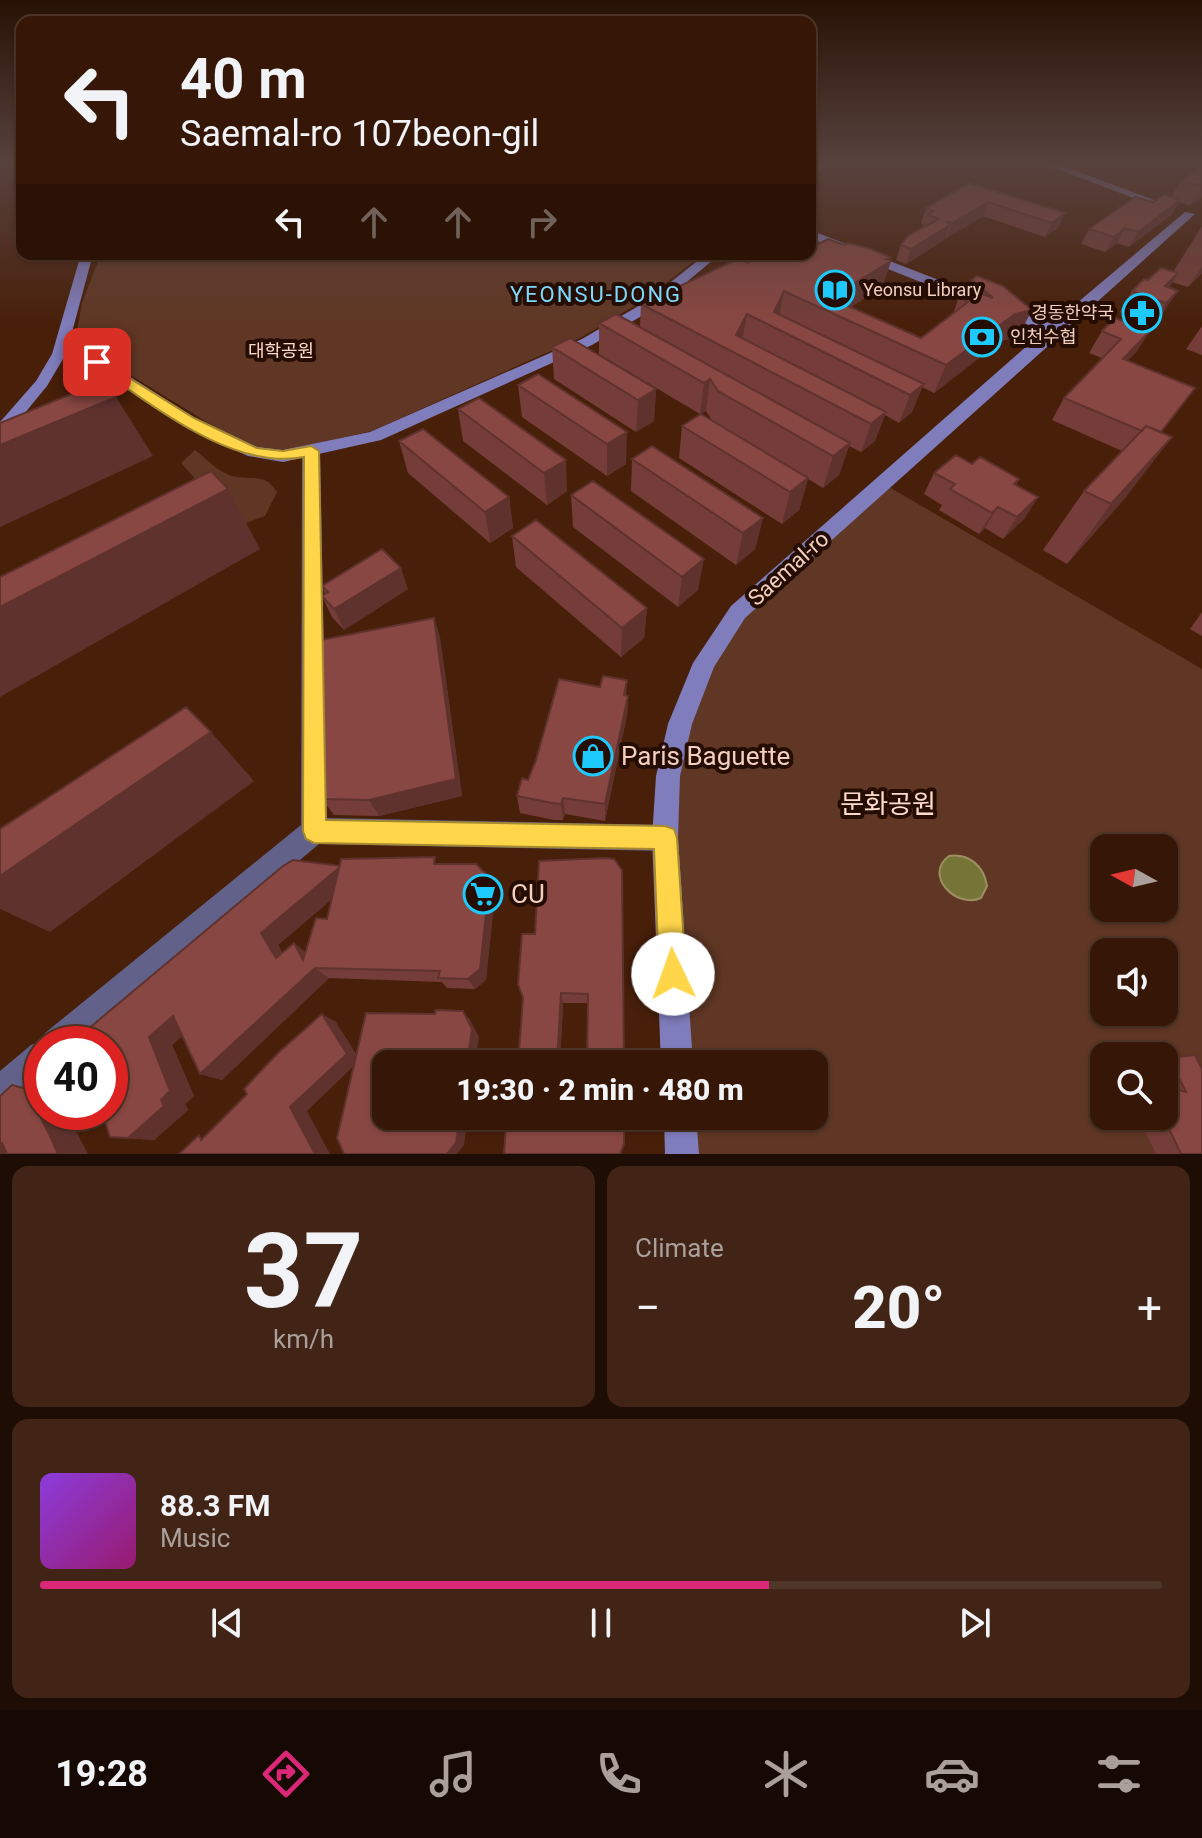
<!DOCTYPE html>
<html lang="en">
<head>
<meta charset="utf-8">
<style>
  body { margin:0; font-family:Roboto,"Noto Sans KR",sans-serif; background:#412415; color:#f1f3f6; height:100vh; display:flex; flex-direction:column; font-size:30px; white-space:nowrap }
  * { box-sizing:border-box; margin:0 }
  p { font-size:26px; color:#aa9f9b }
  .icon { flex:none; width:44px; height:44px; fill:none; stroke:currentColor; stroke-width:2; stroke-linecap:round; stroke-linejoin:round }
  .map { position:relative; height:1154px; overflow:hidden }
  .panel { display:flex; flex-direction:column; gap:12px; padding:12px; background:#1e0d04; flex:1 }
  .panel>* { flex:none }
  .banner { position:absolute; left:16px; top:16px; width:800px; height:244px; border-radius:16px; box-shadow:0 2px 6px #0004,0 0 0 2px #503628; background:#361707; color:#f1f3f6; overflow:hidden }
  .needle { width:52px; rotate:278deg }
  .controls { position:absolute; left:1090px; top:834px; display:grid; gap:16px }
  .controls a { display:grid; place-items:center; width:88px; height:88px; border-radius:16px; background:#361707; box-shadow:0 2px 6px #0004,0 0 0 2px #503628; font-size:40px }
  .speed { position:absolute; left:24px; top:1026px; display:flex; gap:16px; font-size:40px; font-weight:700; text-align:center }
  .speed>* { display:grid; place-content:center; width:104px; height:104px; border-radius:50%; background:#361707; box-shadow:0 2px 6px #0004,0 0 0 2px #503628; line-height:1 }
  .speed .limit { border:12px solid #d22; background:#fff; color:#111 }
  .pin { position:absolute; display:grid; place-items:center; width:68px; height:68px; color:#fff; margin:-34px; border-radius:16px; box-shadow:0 4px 12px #0006 }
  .me { position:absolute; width:88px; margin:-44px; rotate:357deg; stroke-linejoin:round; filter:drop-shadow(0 0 6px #0008) }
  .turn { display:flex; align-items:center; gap:28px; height:168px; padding:0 32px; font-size:36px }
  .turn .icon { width:104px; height:104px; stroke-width:2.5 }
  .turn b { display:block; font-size:56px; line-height:68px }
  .lanes { display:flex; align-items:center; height:76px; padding:0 32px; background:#0003; justify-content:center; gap:40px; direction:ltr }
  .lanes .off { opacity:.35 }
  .big { font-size:60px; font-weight:800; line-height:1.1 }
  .panel .card { flex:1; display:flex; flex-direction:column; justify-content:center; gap:12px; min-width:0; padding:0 28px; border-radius:16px; background:#412415 }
  .panel .dial { align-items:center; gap:0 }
  .dial b { font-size:104px; line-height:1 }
  .song { display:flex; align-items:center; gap:24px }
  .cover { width:96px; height:96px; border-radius:12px; background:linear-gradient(135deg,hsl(270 70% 55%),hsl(320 70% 35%)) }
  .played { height:8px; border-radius:4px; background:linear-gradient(90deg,#db2777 65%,#503628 65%) }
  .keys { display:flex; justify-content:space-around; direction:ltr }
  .heat { display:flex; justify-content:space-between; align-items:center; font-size:44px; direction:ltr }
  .panel .tiles { flex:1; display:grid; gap:12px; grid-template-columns:1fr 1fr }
  .card:last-child { grid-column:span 2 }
  .trip { position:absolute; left:372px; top:1050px; width:456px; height:80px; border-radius:16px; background:#361707; box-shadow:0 2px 6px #0004,0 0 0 2px #503628; font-weight:800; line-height:80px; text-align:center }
  .dock { display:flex; height:128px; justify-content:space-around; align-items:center; background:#160903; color:#aa9f9b }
  .dock .icon { width:56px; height:56px }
  .dock .selected { color:#db2777 }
  .dock b { font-size:36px; color:#f1f3f6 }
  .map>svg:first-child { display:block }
  .green { fill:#603724; fill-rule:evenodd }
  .water { fill:#777437; stroke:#9c8f60; stroke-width:2 }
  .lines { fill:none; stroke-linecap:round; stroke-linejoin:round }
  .street { fill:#626189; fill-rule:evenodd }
  .secondary { fill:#807dbd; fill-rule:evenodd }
  .wall { fill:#753d39; fill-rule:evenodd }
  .shaded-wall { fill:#5f322e }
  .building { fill:#884742; stroke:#5f322e; stroke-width:2; fill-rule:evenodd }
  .route { fill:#ffd54a; stroke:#a68a30; stroke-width:2 }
  .labels { text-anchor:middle; stroke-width:8; stroke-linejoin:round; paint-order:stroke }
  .far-poi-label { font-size:18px; fill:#f2cfbf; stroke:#250d03; text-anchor:start }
  .far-park-label { font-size:18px; fill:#fddaca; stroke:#250d03 }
  .far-quarter-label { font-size:22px; letter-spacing:2px; fill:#7dd8fb; stroke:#250d03 }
  .street-label { font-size:22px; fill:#f2cfbf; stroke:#250d03 }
  .near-poi-label { font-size:26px; fill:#f2cfbf; stroke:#250d03; text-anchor:start }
  .near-park-label { font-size:26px; fill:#fddaca; stroke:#250d03 }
</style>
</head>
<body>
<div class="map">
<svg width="1202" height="1154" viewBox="0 0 1202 1154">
  <rect width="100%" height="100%" fill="#481f09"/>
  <path class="green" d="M101,254H703L644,300L582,337L372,431L286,450L258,447L220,430L101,357L73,352L82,303Z
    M195,450C207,459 218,472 232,476C252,481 264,472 277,492L265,516L238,526L181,463Z
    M882,483L1202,669V1154H682L680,1116H814V1064H677L665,838L680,724L738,612ZM1104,848H1164V908H1104ZM1104,952H1164V1012H1104ZM1104,1056H1164V1116H1104Z"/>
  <path class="water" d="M949,856C969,853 984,866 987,886L981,898C956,909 923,875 949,856Z"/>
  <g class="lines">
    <path class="street" d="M311,445L320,451L327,818L665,825L674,829L678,838L674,847L665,851L319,844L80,1044H42V1077L11,1103L0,1108V1071L31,1045L42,1040L45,1033L301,825L302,451Z"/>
    <path class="secondary" d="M818,164H829L810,178V170Z
      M1044,164H1058L1170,206L1160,208Z
      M1185,212L1195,214L745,618L714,667L692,724L680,776L678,838L693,1064H661L652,838L656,776L668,724L693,663L731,606L1044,331L810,238V230L1052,324Z
      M81,254H93L67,351L102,359L195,418L257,447L283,450L370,432L582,339L647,301L706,254H720L657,307L592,345L381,440L283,462L248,456L183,426L92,365L63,359L47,386L6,436L0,437V422L36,381L52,354Z
      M664,1116H696L699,1154H665Z"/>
  </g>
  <path class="wall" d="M1202,166V197L1190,205L1179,202L1171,215L1129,247L1117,243L1105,252L1081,244L1089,229L1153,202L1171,197L1181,181Z
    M969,183L1065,213L1058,228L1045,237L983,216L947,238L945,237L944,240L906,264L896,260L901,245L922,228L924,224L921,223L926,208Z
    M1202,226V273L1188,287L1172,282L1169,288L1164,311L1153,324L1120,312L1132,291L1148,280L1173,272Z
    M844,245L891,261L882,287L851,307L921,338L953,314L959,297L968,289L972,280L977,276L1018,337L1001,341L934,393L922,387L912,412L899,423L885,415L875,441L861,452L849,446L839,475L823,488L808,479L799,510L782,524L679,458L682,426L713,422L706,411L700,414L599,354V323L640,328L641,304L748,263Z
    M1202,326V355L1186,349Z
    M1102,331H1150L1136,352L1127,361L1161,433L1126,497L1067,564L1043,550L1084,491L1122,451L1052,420L1064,398L1102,358L1089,353Z
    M552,347L656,389L654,421L636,432L554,379Z
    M538,374L626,464L607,476L522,417L518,385Z
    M479,398L567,491L547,505L463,441L458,409Z
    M399,441L509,497L513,528L490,543L408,473Z
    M632,459L763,518L755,549L736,565L631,491Z
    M972,464L1019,479L1016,485L1038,497L1024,519L1003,539L985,528L979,534L939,510L942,505L924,494L934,473Z
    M593,481L698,590L678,607L573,527L571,495Z
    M512,536L647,608L644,638L621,657L516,567Z
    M322,586L408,589L344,630L332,617L322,596L325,594Z
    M1202,612V636L1190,629Z
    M434,618L440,638L462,796L379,816L334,815L322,799Z
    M627,680L626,695L628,696L627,715L605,821L565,814L563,820H554L520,813L517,796L528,780L600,687Z
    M539,861L624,1064L588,1003H563L560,1064H518L535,934Z
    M439,864L490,878L495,892L486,980L475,989L447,988L442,982L329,978L222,1080L200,1074L182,1036L172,1045L194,1096L185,1104L188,1110L154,1140L110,1137V1044L340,866ZM332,899L327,919L305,952L294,943L282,953L278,945Z
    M1195,1055L1202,1154H1156L1138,1116H1164V1059Z"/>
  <path class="shaded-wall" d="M1202,186V197L1190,205Z
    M1180,200L1171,215L1129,247L1138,232Z
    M988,202L983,216L947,238L952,223Z
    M1065,213L1058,228L1045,237L1052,223Z
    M950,225L944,240L906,264L911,249Z
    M1125,228L1117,243L1105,252L1114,237Z
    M890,257L888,263L891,261L882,287L838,315L830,298Z
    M1202,267V273L1188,287Z
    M1178,273L1165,294V286Z
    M784,291L779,318L774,312Z
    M1178,291L1164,311L1153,324L1166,303Z
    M1032,310L1018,337L1001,341L934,393L946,365L1015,314Z
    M747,314L742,342L736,335Z
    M1150,331L1136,352L1109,381L1123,359Z
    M710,379L706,411L700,414L704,383Z
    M924,384L912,412L899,423L910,395Z
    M656,389L654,421L636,432L638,400Z
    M116,397L153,456L0,527V445Z
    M886,412L875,441L861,452L871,424Z
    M627,432L626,464L607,476V444Z
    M1172,437L1126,497L1067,564L1111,504Z
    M850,443L839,475L823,488L833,456Z
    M566,460L567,491L547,505L544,473Z
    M808,478L799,510L782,524L790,492Z
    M228,489L260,549L0,697V607Z
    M509,497L513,528L490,543L485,512Z
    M1038,497L1024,519L1003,539L1017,517Z
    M998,507L985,528L979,534L992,513Z
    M763,518L755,549L736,565L743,533Z
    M704,559L698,590L678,607L682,577Z
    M401,568L408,589L344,630L334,609Z
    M647,608L644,638L621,657L622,628Z
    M434,618L440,638L462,796L379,816L369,800Z
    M628,696L627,715L605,821V804Z
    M211,732L254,781L50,932L0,909V876Z
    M563,798L565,814L563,820L561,804Z
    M339,868L351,883L278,945L292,969L276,958L261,933Z
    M490,878L495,892L486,980L475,989L468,979Z
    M294,943L308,954L316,969L329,978L222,1080L200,1074L303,960Z
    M561,993L563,1003L560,1064H557Z
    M463,1011L470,1020L479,1037L475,1064H467Z
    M322,1014L336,1022L360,1060L307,1111L330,1154H315L290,1107Z
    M173,1016L195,1024L172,1045L194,1096L185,1104L188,1110L154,1140L128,1138L161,1100L149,1037Z
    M12,1085L42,1090V1112H66L88,1154H58Z
    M460,1116H468L464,1145L457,1154H447Z
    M2,1143L26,1154H0V1145Z"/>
  <path class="building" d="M1202,166L1201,186L1181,181Z
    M969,183L1065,213L1052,223L988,202L952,223L948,222L950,225L911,249L901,245L909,235L939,219L927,214L933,211L926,208Z
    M1164,195L1180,200L1138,232L1125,228L1114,237L1089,229L1135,197L1153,202Z
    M828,239L844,245L848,243L868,248L890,257L886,259L891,261L830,298L921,338L968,302L959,297L969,289L993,298L972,280L977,276L1003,286L1032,310L1015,314L946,365L784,291L774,312L924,384L910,395L747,314L736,335L886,412L871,424L641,304L738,259L748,263L765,254H810V248Z
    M1161,268L1178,273L1165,286L1178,291L1166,303L1132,291L1144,279L1148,280Z
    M616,314L850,443L833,456L718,391L710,379L704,383L599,323Z
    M1115,318L1150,331L1123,359L1195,388L1161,432L1146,426L1142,431L1064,398L1121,339L1102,331Z
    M570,338L656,389L638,400L552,347Z
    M538,374L627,432L607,444L518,385Z
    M101,382L116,397L0,445V423Z
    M479,398L566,460L544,473L458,409Z
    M701,414L808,478L790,492L682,426Z
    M1146,426L1172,437L1111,504L1084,491Z
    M423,429L509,497L485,512L399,441Z
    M652,446L763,518L743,533L632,459Z
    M956,455L972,464L980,457L1019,479L1014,484L1038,497L1017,517L998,507L992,513L950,489L955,484L934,473Z
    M211,471L228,489L0,607V577Z
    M593,481L704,559L682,577L571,495Z
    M536,520L647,608L622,628L512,536Z
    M382,549L401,568L334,609L322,596L328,592L322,586Z
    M434,618L456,779L369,800L322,799L321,640Z
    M603,676L627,680L624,695L628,696L605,804L563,798L561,804L552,803L517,796L522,778L528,780L536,760L559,679L600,687Z
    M186,707L211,732L0,876V829Z
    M435,857L434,864H476L490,878L480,969L468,979L438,978L440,971L315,968L200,1074L173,1016L149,1037L170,1091L161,1100L164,1106L128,1138L110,1137L102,1112H110V1044H82L88,1029L283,866L293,860L340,866L341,859ZM339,868L327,919L316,918L303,960L294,943L276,958L261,933Z
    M605,858L614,859L622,870L624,1064H587L588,994L561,993L557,1064H518L523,998L518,984L522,934H535L539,861Z
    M436,1010L463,1011L472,1029L467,1064H386V1116H460L456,1143L447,1154H344L337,1138L366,1013L435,1014Z
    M322,1014L347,1054L290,1107L315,1154H179L199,1135L201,1140L247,1094L244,1089L278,1053Z
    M1195,1055L1202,1069V1154H1181L1163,1116H1164V1085L1186,1092L1169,1058Z
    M12,1085L26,1089L51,1138L58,1154H7L2,1143L0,1145V1096Z
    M507,1116H624V1144L620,1154H505L504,1152Z"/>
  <linearGradient id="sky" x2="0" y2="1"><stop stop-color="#281105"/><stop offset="0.5" stop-color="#58423e"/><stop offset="1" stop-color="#58423e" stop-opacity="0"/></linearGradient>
  <rect width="1202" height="325" fill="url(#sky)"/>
  <path class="route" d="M97,358L194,418L257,448L283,451L311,446L319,451L326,820L665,826L674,829L677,838L686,974L682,983L673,987L663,983L659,974L654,849L314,843L306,839L303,831L304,457C231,471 151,403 93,365L91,362Z"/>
  <defs>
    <g id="library-ring" transform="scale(2)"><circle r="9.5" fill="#250d03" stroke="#1dc9fd" stroke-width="1.5"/><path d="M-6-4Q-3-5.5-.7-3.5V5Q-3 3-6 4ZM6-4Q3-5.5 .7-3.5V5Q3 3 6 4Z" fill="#1dc9fd"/></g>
    <g id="pharmacy-ring" transform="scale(2)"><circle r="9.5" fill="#250d03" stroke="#1dc9fd" stroke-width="1.5"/><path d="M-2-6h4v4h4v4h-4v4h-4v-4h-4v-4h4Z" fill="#1dc9fd"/></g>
    <g id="bank-ring" transform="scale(2)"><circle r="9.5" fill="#250d03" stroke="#1dc9fd" stroke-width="1.5"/><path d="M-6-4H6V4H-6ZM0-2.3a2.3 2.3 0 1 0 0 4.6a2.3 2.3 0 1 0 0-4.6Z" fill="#1dc9fd"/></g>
    <g id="shop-ring" transform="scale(2)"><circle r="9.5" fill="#250d03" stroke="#1dc9fd" stroke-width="1.5"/><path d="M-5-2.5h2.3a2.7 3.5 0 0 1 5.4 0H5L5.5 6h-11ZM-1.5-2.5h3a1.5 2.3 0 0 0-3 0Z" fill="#1dc9fd"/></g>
    <g id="supermarket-ring" transform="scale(2)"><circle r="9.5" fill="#250d03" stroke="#1dc9fd" stroke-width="1.5"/><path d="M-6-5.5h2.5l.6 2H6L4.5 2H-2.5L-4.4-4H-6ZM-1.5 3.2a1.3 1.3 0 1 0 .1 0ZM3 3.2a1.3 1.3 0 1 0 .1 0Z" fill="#1dc9fd"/></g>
  </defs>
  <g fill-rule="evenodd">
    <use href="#library-ring" x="835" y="290"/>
    <use href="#pharmacy-ring" x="1142" y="313"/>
    <use href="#bank-ring" x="982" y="337"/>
    <use href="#shop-ring" x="593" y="756"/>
    <use href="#supermarket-ring" x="483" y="894"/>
  </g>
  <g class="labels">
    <g class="far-poi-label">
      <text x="863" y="296">Yeonsu Library</text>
      <text x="1114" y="319" text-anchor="end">경동한약국</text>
      <text x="1010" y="343">인천수협</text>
    </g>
    <g class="far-park-label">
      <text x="281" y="357">대학공원</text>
    </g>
    <g class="far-quarter-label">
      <text x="596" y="302">YEONSU-DONG</text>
    </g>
    <g class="street-label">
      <text transform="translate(788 568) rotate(-42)" y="8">Saemal-ro</text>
    </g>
    <g class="near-poi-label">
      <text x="621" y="765">Paris Baguette</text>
      <text x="511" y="903">CU</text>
    </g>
    <g class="near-park-label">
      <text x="888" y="813">문화공원</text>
    </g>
  </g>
</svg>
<div class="controls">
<a><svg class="needle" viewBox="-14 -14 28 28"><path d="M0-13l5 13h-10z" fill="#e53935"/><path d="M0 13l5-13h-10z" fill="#aa9f9b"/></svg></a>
<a><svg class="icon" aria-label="sound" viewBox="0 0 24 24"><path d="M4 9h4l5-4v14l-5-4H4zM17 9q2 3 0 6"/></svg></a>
<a><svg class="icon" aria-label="search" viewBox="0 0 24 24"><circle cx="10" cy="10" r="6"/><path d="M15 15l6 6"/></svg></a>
</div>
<div class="speed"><div class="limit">40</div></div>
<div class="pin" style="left:97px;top:362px;background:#d93025"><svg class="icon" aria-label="arrive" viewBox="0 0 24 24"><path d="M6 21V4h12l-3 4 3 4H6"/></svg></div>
<svg class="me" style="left:673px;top:974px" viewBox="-20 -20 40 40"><circle r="19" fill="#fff"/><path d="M0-13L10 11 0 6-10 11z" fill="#ffd54a"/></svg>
<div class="trip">19:30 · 2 min · 480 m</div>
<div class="banner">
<div class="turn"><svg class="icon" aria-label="left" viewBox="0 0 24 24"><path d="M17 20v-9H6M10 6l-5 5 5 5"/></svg><div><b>40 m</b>Saemal-ro 107beon-gil</div></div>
<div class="lanes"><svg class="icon" aria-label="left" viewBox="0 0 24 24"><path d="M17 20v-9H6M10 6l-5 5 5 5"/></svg><svg class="icon off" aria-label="ahead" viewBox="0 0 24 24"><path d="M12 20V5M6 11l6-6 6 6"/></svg><svg class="icon off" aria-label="ahead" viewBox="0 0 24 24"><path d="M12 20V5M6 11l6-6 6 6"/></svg><svg class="icon off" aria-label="right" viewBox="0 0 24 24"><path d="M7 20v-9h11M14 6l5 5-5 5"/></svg></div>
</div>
</div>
<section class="panel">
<div class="tiles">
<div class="card dial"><b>37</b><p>km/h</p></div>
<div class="card"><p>Climate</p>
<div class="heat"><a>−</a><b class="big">20°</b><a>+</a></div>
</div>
<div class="card">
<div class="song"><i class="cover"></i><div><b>88.3 FM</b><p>Music</p></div></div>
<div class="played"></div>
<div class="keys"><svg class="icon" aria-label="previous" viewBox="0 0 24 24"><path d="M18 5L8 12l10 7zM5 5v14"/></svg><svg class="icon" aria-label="pause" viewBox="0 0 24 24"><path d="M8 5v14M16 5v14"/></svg><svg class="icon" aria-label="next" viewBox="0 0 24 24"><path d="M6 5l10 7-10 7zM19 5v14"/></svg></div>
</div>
</div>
</section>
<nav class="dock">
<b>19:28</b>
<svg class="icon selected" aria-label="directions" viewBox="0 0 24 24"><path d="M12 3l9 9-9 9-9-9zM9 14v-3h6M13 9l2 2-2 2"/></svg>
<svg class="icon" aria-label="music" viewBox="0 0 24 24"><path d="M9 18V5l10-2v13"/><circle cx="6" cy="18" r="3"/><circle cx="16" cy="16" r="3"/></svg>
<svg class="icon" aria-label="phone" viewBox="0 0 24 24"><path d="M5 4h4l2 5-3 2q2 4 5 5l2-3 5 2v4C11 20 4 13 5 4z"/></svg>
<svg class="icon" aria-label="climate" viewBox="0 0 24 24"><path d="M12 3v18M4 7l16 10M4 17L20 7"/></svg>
<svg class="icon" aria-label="car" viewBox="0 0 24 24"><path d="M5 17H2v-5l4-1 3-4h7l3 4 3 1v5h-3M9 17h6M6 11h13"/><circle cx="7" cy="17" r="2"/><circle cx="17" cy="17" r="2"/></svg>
<svg class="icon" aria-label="filters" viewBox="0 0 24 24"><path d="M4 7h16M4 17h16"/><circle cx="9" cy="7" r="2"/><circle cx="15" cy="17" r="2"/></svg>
</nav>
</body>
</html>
